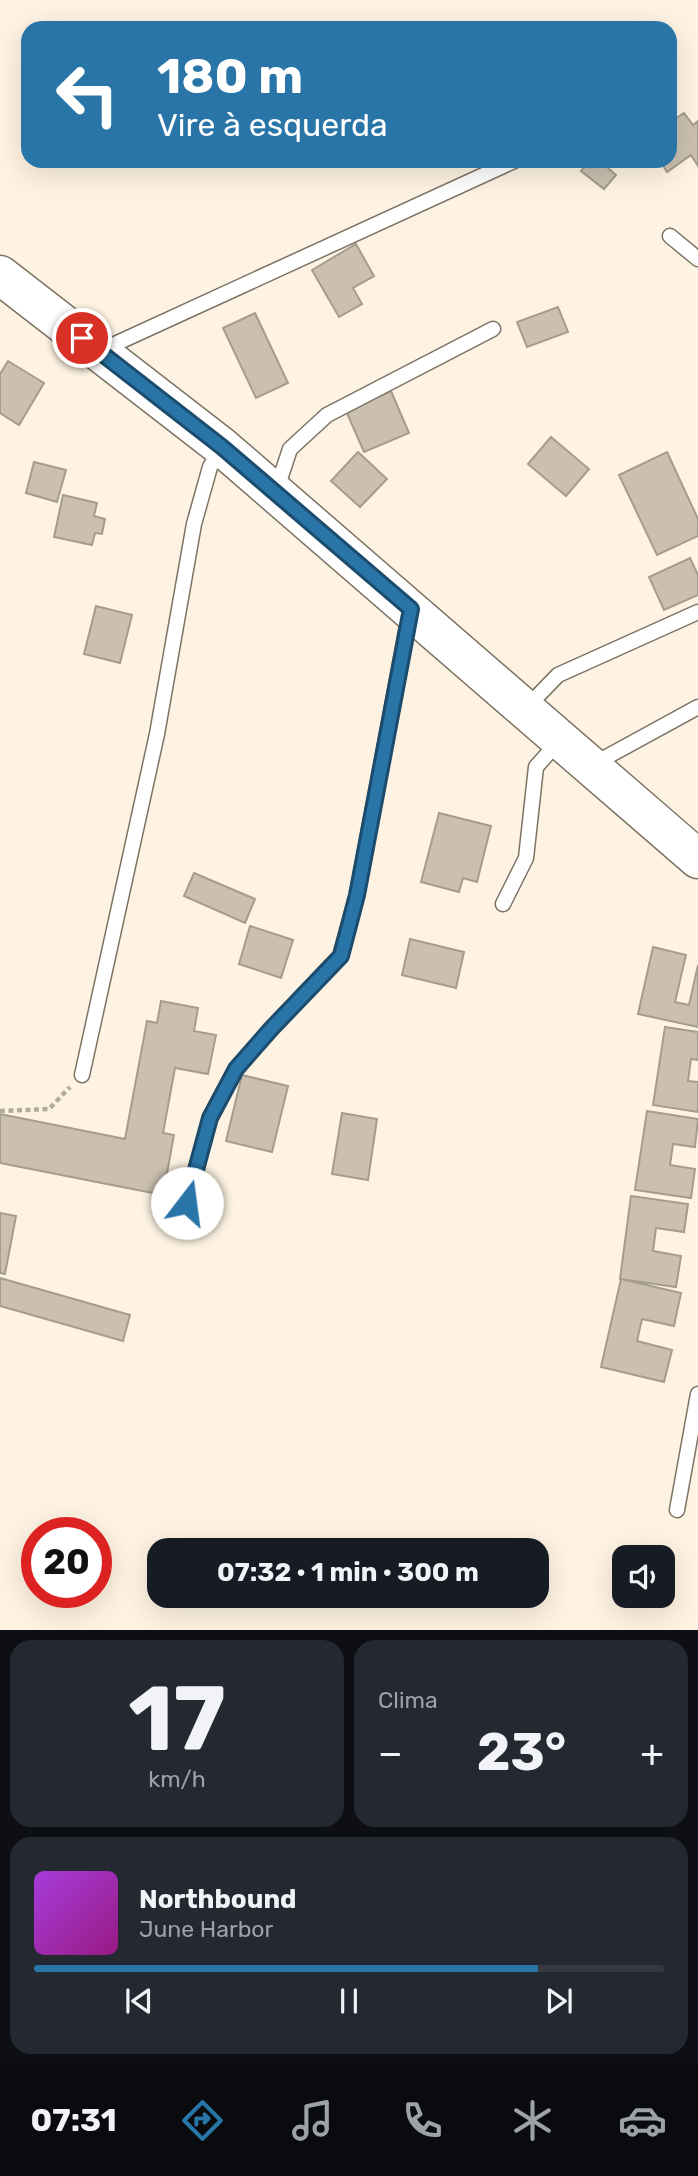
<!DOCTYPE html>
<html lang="pt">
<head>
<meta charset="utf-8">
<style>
  body { margin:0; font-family:Rubik,sans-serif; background:#242831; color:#f1f3f6; height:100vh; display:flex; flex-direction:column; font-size:26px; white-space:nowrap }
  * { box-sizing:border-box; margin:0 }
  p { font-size:23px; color:#9ea1a6 }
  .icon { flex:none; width:38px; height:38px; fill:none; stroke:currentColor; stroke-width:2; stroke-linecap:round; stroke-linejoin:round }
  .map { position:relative; height:1630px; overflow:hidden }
  .panel { display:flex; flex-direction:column; gap:10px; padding:10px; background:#0d0f14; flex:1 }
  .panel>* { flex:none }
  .guide { position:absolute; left:21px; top:21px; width:656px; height:147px; border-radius:21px; box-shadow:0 7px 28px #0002; background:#2a75a8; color:#fff; overflow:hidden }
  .tools { position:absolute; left:612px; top:1545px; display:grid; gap:14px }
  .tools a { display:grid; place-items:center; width:63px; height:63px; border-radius:14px; background:#171b24; box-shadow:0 7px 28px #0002; font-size:35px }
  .speed { position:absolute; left:21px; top:1517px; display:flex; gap:14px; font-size:35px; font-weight:700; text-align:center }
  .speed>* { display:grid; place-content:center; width:91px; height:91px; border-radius:50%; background:#171b24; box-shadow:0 7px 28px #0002; line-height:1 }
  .speed .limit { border:10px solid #d22; background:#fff; color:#111 }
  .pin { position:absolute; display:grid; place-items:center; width:60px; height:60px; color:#fff; margin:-30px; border:4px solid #fff; border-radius:50%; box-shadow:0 2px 7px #0007 }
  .me { position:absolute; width:77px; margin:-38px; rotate:15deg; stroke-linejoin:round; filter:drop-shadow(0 0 5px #0008) }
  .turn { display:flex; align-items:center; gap:24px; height:147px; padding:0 21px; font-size:32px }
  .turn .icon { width:91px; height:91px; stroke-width:2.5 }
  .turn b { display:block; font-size:49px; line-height:60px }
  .big { font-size:52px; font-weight:700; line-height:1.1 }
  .panel .widget { flex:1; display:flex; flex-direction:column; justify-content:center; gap:10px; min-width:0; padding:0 24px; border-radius:21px; background:#242831 }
  .panel .dial { align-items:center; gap:0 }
  .dial b { font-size:91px; line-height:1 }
  .song { display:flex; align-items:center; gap:21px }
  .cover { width:84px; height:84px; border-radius:10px; background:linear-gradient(135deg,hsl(280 70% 55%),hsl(310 70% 35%)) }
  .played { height:7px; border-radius:4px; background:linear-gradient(90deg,#2a75a8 80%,#363941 80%) }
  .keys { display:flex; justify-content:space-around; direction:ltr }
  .heat { display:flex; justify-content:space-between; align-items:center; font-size:38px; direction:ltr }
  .panel .tiles { flex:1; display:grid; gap:10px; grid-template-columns:1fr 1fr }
  .widget:last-child { grid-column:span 2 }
  .trip { position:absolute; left:147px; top:1538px; width:402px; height:70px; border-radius:21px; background:#171b24; box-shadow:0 7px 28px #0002; font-weight:700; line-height:70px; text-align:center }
  .dock { display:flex; height:112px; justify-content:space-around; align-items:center; background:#090b0e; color:#9ea1a6 }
  .dock .icon { width:49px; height:49px }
  .dock .selected { color:#2a75a8 }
  .dock b { font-size:32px; color:#f1f3f6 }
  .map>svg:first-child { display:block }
  .building { fill:#cbc0b0; stroke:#a69c8c; stroke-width:2 }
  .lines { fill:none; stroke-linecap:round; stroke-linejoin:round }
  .service-casing { stroke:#7d7364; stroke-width:17 }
  .secondary-casing { stroke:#7d7364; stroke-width:41 }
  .path { stroke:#b3ab9d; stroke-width:4.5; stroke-dasharray:5 3.5; stroke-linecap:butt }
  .service { stroke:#fff; stroke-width:14 }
  .secondary { stroke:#fff; stroke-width:38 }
  .route-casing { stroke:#1b4c6d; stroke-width:18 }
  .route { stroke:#2a75a8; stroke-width:12 }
</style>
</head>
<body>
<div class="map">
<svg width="698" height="1630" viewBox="0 0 698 1630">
  <rect width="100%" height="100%" fill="#fef3e2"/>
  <path class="building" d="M684,113L693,125L698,121V166L691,155L667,172L660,161H670V136L676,132L670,122Z
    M589,161H600L616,175L604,189L581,171Z
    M356,244L374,276L353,288L362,304L339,317L312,270Z
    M558,307L568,332L527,347L517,322Z
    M255,313L288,383L256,398L223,328Z
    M8,361L44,383L19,425L0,413V374Z
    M391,391L409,433L364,452L346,411Z
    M551,437L589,469L566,496L528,464Z
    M358,452L387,479L360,507L331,481Z
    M667,452L698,519V536L657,555L619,475Z
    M34,462L66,470L57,502L26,493Z
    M63,495L97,503L94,516L105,519L102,534L95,533L92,545L54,537Z
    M690,558L698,575V595L664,610L649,577Z
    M96,606L132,615L120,663L84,654Z
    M439,813L491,826L477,882L463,878L459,892L421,882Z
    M194,873L255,899L245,923L184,896Z
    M250,926L293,940L281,978L239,964Z
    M410,939L464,952L456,988L402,975Z
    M653,947L686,955L675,1002L689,1005L698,965V1027L638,1014Z
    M161,1001L198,1008L194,1031L216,1035L208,1074L175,1068L163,1133L174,1135L163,1195L0,1163V1114L125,1139L147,1021L157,1023Z
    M665,1027L698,1032V1060L691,1059L688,1081L698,1082V1112L653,1105Z
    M242,1075L288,1086L272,1152L226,1141Z
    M647,1111L698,1119L695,1147L673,1144L670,1165L695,1169L691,1198L635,1190Z
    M342,1113L377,1119L368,1180L332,1174Z
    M631,1196L688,1204L684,1232L656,1228L653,1251L681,1256L676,1287L620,1279Z
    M0,1213L16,1216L5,1274L0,1273Z
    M0,1278L130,1315L123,1341L0,1306Z
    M621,1279L681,1293L674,1326L642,1319L637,1341L672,1350L664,1382L601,1367Z"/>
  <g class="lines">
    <g class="service-casing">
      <path id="service" d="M670,236L698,259
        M104,349L514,161
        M276,491L290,449L327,415L493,329
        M527,707L558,675L698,612
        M592,765L698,707
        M503,904L526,858L536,767L559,741
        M82,1075L157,734L194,524L210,467L221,448
        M187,1203L210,1118L236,1069L271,1029L340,956L357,895L409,615
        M677,1510L698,1394"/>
    </g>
    <g class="secondary-casing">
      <path id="secondary" d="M0,275L222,447L698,859"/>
    </g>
    <path class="path" d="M0,1111L49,1109L70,1087"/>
    <use href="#service" class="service"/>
    <use href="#secondary" class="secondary"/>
  </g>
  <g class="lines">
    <g class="route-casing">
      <path id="route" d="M82,338L222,447L411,609L357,895L341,956L271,1029L236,1069L210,1118L187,1203"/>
    </g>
    <use href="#route" class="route"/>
  </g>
</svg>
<div class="tools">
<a><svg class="icon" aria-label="sound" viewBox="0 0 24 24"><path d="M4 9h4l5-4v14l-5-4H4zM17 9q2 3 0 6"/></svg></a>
</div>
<div class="speed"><div class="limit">20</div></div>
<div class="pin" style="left:82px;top:338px;background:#d93025"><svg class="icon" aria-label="arrive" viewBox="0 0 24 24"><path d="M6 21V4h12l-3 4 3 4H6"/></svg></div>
<svg class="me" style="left:187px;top:1203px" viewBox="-20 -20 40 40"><circle r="19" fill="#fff"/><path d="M0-13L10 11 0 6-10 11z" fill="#2a75a8"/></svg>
<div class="trip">07:32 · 1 min · 300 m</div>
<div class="guide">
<div class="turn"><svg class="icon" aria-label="left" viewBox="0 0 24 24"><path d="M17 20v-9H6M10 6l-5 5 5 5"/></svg><div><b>180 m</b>Vire à esquerda</div></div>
</div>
</div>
<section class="panel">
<div class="tiles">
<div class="widget dial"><b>17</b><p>km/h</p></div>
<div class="widget"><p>Clima</p>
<div class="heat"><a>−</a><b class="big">23°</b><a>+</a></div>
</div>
<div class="widget">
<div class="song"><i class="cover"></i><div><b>Northbound</b><p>June Harbor</p></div></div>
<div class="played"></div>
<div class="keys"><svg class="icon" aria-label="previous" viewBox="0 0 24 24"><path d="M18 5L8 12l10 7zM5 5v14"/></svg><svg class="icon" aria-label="pause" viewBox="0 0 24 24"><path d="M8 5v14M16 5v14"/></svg><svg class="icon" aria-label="next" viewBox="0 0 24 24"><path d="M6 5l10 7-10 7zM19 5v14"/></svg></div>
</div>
</div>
</section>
<nav class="dock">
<b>07:31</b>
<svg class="icon selected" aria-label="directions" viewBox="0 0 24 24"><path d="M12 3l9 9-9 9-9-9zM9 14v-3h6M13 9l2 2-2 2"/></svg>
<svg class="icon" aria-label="music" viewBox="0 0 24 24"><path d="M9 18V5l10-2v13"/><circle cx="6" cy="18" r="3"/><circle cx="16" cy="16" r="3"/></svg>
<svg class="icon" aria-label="phone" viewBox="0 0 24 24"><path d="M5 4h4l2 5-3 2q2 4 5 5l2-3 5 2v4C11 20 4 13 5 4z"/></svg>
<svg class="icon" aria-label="climate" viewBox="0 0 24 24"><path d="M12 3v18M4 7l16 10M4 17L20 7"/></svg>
<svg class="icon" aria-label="car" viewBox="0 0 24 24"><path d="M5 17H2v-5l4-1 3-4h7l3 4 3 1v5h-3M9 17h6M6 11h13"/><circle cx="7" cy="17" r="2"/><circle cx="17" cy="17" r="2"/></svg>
</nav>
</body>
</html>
